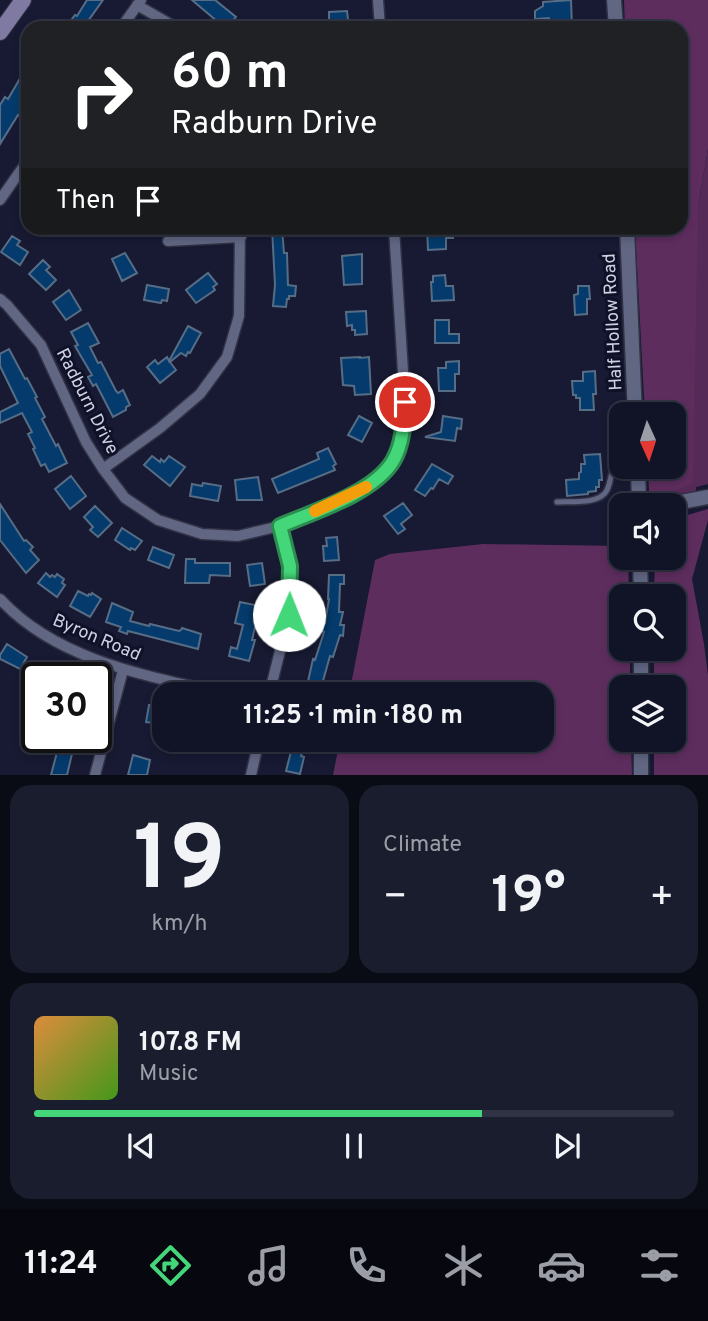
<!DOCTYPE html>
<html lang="en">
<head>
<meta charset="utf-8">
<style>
  body { margin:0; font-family:Overpass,sans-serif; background:#1a1d2e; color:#f1f3f6; height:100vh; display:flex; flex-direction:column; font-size:26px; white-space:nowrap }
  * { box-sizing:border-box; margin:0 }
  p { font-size:23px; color:#9c9ea7 }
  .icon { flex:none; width:38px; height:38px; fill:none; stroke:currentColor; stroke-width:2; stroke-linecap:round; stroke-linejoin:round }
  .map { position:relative; height:775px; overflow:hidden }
  .side { display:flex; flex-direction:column; gap:10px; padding:10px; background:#090b15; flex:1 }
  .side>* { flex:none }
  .banner { position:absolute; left:21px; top:21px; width:667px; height:214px; border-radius:21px; box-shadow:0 4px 10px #0003,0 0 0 2px #303343; background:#202124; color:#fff; overflow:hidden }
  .needle { width:46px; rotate:177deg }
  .buttons { position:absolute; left:609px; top:402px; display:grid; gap:14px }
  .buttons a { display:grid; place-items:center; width:77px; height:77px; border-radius:14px; background:#111426; box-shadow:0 4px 10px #0003,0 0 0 2px #303343; font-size:35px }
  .speed { position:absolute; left:21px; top:662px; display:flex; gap:14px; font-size:35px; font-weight:700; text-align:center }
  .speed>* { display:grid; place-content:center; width:91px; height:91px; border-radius:50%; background:#111426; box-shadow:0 4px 10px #0003,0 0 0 2px #303343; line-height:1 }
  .speed .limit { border:4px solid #111; border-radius:10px; background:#fff; color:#111 }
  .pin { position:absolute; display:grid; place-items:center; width:60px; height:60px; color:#fff; margin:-30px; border:4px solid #fff; border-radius:50%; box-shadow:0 2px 7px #0007 }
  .me { position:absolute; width:77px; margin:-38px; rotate:1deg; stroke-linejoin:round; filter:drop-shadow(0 0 5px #0008) }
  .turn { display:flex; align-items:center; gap:24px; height:147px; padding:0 35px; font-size:32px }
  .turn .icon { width:91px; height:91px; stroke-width:2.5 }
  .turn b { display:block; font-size:49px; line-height:60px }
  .then { display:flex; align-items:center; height:66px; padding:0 35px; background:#0003; gap:14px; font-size:26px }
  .big { font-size:52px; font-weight:700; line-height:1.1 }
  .side .card { flex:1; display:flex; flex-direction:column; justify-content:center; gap:10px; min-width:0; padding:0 24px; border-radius:21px; background:#1a1d2e }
  .side .dial { align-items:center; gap:0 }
  .dial b { font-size:91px; line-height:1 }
  .song { display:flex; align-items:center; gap:21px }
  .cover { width:84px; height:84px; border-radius:10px; background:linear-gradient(135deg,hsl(30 70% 55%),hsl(100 70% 35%)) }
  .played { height:7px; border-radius:4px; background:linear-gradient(90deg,#44d77a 70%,#303343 70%) }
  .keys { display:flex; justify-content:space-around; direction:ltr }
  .heat { display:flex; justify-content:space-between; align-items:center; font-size:38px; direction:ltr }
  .side .tiles { flex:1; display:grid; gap:10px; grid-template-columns:1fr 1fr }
  .card:last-child { grid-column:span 2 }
  .trip { position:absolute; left:152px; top:682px; width:402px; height:70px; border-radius:21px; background:#111426; box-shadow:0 4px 10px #0003,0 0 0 2px #303343; font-weight:700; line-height:70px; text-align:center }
  .dock { display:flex; height:112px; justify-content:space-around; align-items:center; background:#07080f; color:#9c9ea7 }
  .dock .icon { width:49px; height:49px }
  .dock .on { color:#44d77a }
  .dock b { font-size:32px; color:#f1f3f6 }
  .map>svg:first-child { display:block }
  .green { fill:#552a56 }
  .forest { fill:#5d2d5e }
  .building { fill:#043b6c; stroke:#576d86; stroke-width:2 }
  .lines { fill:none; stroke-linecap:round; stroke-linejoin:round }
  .service-casing { stroke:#313245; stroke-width:8 }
  .minor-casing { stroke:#313245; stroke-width:13 }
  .tertiary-casing { stroke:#313245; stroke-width:17 }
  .secondary-casing { stroke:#313245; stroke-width:18 }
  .service { stroke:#616683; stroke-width:5 }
  .minor { stroke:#616683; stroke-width:10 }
  .tertiary { stroke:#616683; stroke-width:14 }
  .secondary { stroke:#7e7aa2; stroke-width:16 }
  .route-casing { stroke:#2c8c4f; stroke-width:18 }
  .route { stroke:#44d77a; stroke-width:12 }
  .slow { stroke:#f59e0b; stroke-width:12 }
  .labels { text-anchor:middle; stroke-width:6; stroke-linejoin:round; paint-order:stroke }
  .street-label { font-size:18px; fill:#cfd2e3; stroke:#0f1128 }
</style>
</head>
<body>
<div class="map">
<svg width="708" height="775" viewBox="0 0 708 775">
  <rect width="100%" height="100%" fill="#171a32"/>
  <path class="green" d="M708,149V484L696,487V493L658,499L649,491H676L698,206Z"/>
  <path class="forest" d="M624,0H708V149L698,206L693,483L676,491H649L648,467H674V415H645L635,228H681V28H625Z
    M708,509V520L692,579L704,644L708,675V775H654V740H674V688H654V649H674V597H654L655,558H674V519Z
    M483,544L621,546V558H628L629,597H621V649H630V688H621V740H631L632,775H333L340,740H542V695H349L375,560L390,554Z"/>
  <path class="building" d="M87,0H103L83,28H65L75,15L77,16Z
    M192,0H215L236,17L227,28H225Z
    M571,0L572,28H550L549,18L535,19V11L543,6V2Z
    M347,11L349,28H332L331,22H329V12Z
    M22,75L28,78V107L21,117L18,115L0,144V105L5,97L8,99Z
    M272,228H282L284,253H287L288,285L296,286L295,296H289V299H287L286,307L273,306L275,285Z
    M427,228H453V238H446V249L428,250Z
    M12,236L20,241L17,245L28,252L20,265L1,252Z
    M125,253L137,273L122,281L112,259Z
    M362,254V284L344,285L342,256Z
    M43,260L50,267L46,270L56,280L46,290L29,274Z
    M208,273L217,284L213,287L215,290L196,303L186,290Z
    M445,275L446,286H453L454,300L432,301L431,282H433V276Z
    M147,285L169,289L167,301L162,300L161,303L144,300Z
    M578,286H589L590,299H587V314L575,315L574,295L578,294Z
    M69,290L81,310L66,320L53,302Z
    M366,311L367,334L355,335V330H352V325L347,326L346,312Z
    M435,320H449V334H459V343H435Z
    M88,323L99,343L90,347L98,363L101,362L116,391L118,393L123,390L130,405L126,407V410L113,417L96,384L93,386L88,377L92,375L75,346L78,345L71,332Z
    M188,326L201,333L190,353L188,352L186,356L181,353L170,362L176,370L160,383L147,367L155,360L158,364L167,357L169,361Z
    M9,349L25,379L27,378L37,397L35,398L45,417L42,419L56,446L58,444L67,463L49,472L45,464L41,466L33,449L35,448L28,434L32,432L22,413L0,423V412L18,403L0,366V354Z
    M360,357V358L369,357L371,394L355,395L354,386L343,385L341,358Z
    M459,361V374H455V391H439L438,368H446V362Z
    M595,371L596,394H593L594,410H580V398H576V395H573L572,381H583V372Z
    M359,416L372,423L362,442L348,435Z
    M443,416L462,419L461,429L457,428L455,441L425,437L441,432Z
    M328,448L336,464L333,466L335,470L278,493L272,479L319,459L317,453Z
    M600,454L602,480H599V487H596V491L588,492V494L567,496L566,480L579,479V473L581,472V464H585L584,455Z
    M152,456L160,462L161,459L164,462L169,456L185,467L170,486L144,465Z
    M432,464L453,476L448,484L439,479L433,489L431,488L425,496L415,490Z
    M71,476L86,496L70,509L55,489Z
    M258,477L262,500H237L235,480Z
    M203,483L221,486L218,501L190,496L192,484L202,486Z
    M403,503L412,515L401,524L405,529L398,534L384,516Z
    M0,504L24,541L26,540L33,547L30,550L39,560L26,573L0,540Z
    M95,506L112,523L98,537L90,530L93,527L84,517Z
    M122,528L142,541L135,550L131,548L130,550L115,540Z
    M337,537L339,560L324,561L323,546H327L326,538Z
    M153,547L174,555L169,568L148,560Z
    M186,559H195V563H230V576L210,575L209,583H185Z
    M262,563L265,584L250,586L247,565Z
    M46,573L50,577L52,575L55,577L57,574L64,579L62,583L65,585L57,597L38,583Z
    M329,575H344V584H340L339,612H343L340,625H344L343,636L340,635L333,657L330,656L319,695H305L313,659L315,660L324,632L320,631L321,622L325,623L329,599H328Z
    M78,591L88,596L89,594L91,595L92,593L101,599L90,617L70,606Z
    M240,602L260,606L252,640H255L249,661L229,656L231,647L237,649L243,625L235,623Z
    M112,603L133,612L130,621L149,626L150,624L179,631L181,630L182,628L201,634L198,649L128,631L127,634L119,631L121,627L106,622Z
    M7,644L27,657L20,669L0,659V655Z
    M41,664L64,677H33Z
    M149,705L164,709V724L146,722Z
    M61,737H76L67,775H51Z
    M294,740H305L301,756L304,757L300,774L286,771Z
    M133,755L150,760L147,775H128Z"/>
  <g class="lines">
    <g class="service-casing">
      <path id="service" d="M557,502C571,501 600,505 607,490C610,484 611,475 613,468L621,463"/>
    </g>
    <g class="minor-casing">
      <path id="minor" d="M378,0L380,28
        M137,5L177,28
        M121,28L141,0
        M0,200L28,160
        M168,241L241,237
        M0,299L7,305L41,345L86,442L103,469L125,498L158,520L202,534L238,536L280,526L340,500L373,484L393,461L403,433L405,403L394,228
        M103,469L160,428L200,394L227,357L239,316L240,228
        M0,599C58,662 152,677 232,695
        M269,695L289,615L290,566L280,526
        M95,775L123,670
        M251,775L259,740"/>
    </g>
    <g class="tertiary-casing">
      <path id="tertiary" d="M614,0L616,28
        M627,228L635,415
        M638,467L639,506
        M660,506L708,497
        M640,558L641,597
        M641,649V688
        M641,740V775"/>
    </g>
    <g class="secondary-casing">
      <path id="secondary" d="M0,32L23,0"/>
    </g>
    <use href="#service" class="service"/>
    <use href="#minor" class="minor"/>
    <use href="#tertiary" class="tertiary"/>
    <use href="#secondary" class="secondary"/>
  </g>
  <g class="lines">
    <g class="route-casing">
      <path id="route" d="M289,615L290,566L280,526C313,512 374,493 393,461C403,444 404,422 405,402"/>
    </g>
    <use href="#route" class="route"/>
    <path class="slow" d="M315,511L366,487"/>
  </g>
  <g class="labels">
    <g class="street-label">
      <text transform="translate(612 322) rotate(-93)" y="6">Half Hollow Road</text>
      <text transform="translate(88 401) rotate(63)" y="6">Radburn Drive</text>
      <text transform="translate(97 637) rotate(23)" y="6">Byron Road</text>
    </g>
  </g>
</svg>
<div class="buttons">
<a><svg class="needle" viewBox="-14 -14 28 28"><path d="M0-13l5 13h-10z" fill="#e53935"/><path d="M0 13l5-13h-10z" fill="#9c9ea7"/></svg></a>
<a><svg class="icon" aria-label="sound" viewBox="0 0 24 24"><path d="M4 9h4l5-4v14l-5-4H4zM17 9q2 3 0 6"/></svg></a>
<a><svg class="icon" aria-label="search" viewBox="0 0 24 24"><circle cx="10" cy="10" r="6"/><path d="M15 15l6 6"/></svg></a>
<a><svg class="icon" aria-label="layers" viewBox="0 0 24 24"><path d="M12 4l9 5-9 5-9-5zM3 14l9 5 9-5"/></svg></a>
</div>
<div class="speed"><div class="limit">30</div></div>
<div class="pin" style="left:405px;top:402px;background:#d93025"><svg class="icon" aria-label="arrive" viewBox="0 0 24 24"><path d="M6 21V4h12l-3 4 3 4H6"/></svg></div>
<svg class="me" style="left:289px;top:615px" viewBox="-20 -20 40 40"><circle r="19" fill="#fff"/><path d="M0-13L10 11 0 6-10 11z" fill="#44d77a"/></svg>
<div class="trip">11:25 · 1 min · 180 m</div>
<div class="banner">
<div class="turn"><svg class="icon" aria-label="right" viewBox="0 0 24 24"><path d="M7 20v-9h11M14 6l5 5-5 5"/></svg><div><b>60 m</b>Radburn Drive</div></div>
<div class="then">Then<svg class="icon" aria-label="arrive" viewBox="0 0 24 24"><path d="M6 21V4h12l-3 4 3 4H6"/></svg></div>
</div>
</div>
<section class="side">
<div class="tiles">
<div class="card dial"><b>19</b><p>km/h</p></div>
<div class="card"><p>Climate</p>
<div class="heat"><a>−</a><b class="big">19°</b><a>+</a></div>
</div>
<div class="card">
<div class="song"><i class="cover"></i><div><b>107.8 FM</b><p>Music</p></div></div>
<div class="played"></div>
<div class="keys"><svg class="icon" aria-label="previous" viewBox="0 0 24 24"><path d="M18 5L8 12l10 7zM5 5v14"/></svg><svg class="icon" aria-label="pause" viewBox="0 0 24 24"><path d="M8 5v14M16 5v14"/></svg><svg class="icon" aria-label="next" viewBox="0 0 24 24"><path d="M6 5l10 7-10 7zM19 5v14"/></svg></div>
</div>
</div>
</section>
<nav class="dock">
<b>11:24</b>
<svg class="icon on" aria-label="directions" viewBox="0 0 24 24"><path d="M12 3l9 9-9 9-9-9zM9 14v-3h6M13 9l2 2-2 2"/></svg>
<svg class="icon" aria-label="music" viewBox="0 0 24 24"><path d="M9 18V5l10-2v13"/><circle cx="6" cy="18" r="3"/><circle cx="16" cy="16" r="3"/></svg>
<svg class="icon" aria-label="phone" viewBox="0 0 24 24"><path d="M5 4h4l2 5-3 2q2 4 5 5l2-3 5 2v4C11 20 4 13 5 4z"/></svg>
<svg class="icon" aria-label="climate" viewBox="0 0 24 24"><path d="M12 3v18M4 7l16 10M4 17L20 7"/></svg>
<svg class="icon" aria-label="car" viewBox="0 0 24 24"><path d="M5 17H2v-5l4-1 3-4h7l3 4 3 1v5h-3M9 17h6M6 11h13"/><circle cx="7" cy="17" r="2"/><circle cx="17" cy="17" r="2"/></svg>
<svg class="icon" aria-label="filters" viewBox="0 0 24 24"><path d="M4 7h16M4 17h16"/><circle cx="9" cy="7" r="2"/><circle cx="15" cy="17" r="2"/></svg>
</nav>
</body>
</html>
